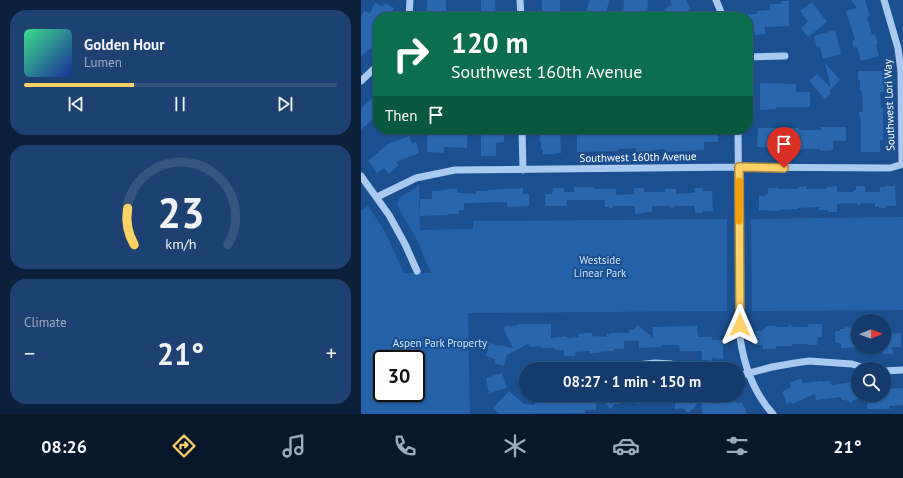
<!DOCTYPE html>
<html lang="en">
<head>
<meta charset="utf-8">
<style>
  body { margin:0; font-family:"PT Sans",sans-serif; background:#1d4271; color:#f1f3f6; height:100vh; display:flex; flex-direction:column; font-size:15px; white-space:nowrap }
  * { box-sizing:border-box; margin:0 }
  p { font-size:13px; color:#9dadc1 }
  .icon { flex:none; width:22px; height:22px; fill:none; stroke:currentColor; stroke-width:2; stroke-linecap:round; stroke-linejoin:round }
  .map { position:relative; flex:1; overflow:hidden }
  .details { display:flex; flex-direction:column; gap:10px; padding:10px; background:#0b203b; width:361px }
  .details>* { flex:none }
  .hud { position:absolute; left:12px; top:12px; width:380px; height:122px; border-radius:16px; box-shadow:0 1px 3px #0004,0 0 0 1px #33557e; background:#0b6e4f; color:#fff; overflow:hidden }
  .needle { width:26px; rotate:89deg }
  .tools { position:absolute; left:490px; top:314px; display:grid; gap:8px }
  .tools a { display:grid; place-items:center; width:40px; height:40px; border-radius:50%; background:#143b6b; box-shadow:0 1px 3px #0004,0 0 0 1px #33557e; font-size:20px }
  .speed { position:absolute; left:12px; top:350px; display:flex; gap:8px; font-size:20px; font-weight:700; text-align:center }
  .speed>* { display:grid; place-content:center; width:52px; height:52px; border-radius:50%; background:#143b6b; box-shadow:0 1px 3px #0004,0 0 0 1px #33557e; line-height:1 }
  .speed .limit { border:2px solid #111; border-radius:6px; background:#fff; color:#111 }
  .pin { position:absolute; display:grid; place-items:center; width:34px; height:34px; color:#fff; margin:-41px -17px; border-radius:50% 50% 50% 0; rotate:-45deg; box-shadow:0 0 4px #0007 }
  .pin .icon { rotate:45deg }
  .me { position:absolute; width:44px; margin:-22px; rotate:0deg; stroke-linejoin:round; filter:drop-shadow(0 0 3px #0008) }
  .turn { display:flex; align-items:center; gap:14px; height:84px; padding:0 12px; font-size:18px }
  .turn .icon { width:52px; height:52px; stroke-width:2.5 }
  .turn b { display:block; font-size:28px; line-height:34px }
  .then { display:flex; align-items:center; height:38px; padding:0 12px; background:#0003; gap:8px; font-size:15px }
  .big { font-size:30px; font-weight:600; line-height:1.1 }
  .details .tile { flex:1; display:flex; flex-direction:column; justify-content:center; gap:6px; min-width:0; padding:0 14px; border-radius:16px; background:#1d4271 }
  .details .dial { align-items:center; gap:0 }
  .dial svg { height:104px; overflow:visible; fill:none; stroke:#33557e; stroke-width:7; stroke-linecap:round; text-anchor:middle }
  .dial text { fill:#f1f3f6; stroke:none }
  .song { display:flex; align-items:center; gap:12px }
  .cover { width:48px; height:48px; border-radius:6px; background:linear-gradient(135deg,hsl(150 70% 55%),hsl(230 70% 35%)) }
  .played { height:4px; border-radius:2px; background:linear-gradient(90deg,#ffd166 35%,#33557e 35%) }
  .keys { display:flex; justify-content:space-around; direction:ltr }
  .heat { display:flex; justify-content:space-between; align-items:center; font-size:22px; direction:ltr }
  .trip { position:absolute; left:158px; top:362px; width:226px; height:40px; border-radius:20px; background:#143b6b; box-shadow:0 1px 3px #0004,0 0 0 1px #33557e; font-weight:600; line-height:40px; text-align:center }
  .tabs { display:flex; height:64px; justify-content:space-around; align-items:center; background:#08182b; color:#9dadc1 }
  .tabs .icon { width:28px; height:28px }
  .tabs .selected { color:#ffd166 }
  .tabs b { font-size:18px; color:#f1f3f6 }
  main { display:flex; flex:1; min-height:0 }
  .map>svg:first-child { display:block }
  .green { fill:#2461a8; fill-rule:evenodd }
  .building { fill:#2a66ad }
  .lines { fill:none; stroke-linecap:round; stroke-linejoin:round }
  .minor { stroke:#a9c9ee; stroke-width:7 }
  .route-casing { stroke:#a68842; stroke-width:10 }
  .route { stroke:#ffd166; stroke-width:7 }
  .slow { stroke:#f59e0b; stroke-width:7 }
  .labels { text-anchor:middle; stroke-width:4; stroke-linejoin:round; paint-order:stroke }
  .street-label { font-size:11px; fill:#fff; stroke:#1b4f8f }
  .park-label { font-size:11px; fill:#cfe3fa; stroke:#1b4f8f }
</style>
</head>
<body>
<main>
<section class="details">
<div class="tile">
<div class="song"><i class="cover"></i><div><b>Golden Hour</b><p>Lumen</p></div></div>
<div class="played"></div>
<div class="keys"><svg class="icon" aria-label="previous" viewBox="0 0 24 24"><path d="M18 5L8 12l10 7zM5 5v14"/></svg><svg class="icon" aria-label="pause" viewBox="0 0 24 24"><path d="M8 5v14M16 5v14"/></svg><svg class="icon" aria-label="next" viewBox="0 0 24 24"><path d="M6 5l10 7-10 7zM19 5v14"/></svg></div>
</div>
<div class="tile dial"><svg viewBox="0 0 100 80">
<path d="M14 69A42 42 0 1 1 86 69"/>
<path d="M14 69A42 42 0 0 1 9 41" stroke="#ffd166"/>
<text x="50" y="56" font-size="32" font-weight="700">23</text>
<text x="50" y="72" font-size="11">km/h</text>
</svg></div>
<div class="tile"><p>Climate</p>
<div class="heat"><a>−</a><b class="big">21°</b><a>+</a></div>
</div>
</section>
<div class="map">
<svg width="542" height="414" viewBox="0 0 542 414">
  <rect width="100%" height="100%" fill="#1b4f8f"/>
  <path class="green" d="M58,186L59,230L112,229V221L366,219V311L107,313L109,414H0V210L7,206L23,230L43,273H70L56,240L36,205L37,201L38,198ZM21,359H55V393H21Z
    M542,217V310L391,311L390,219Z"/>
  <path class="building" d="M66,0H85V17H66Z
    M120,0H134L135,17H120Z
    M181,0H199V17H181Z
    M229,0H249L243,17H224Z
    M263,0H287L286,17L262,16Z
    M309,0H325L329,9H327L331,17H306L303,9L311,5Z
    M490,0H504L509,16L506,17L511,35L514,34L517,44L515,45L518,56L500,61L496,47L493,48L491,41L494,40L485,11L496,8Z
    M420,1H428V26L404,27V34L394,35V32L387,33V14H396V11L409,10V4H420Z
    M451,2L466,22L447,37L440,28L447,22L439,11Z
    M14,3L22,7L24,3L33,8L28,17H17V45L12,50L10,48L9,49H8L0,57V17L3,11L9,13Z
    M474,30L480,54L462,59L459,47L456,48L453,36Z
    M464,63L479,80L468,91L470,93L464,99L448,81L456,74L470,88Z
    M497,71H523V92H519L520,108H522V140H519V152H500V119H499L498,112H502L501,91H499V80H497Z
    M399,83L435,84V93L436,92H449V107H415V109L399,110Z
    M13,97L17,102V114L0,130V108Z
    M460,127H485V141H472V150L459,151V149H441V150H430V149L409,150V147H396L397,128H438V130H460Z
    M97,129L106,130V148L83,147V153L66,152V135H72V134H89V130H97Z
    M216,129L304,131V129H357V142H343V150L304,152V149L275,152V148L257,149V151L216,152Z
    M120,131H143V142L135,143V156H120Z
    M179,132H199L200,153H194V154H182V150L180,149V142H179Z
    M48,136L51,144L55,142L58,153L35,162L38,165L28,174L23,168L16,173L7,161L27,144Z
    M446,186V189H466V187L476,186V192H492V190H495V186H504V192H519V187H525V186H534L535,206H525V208H518V206L514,207V203H501L498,206L496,203L476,204V212H467V210H458V207L437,208V209L418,210V211L398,210V196H404V194H407V188H417V189H437V187Z
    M213,187H233V189H255V195L273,194V188H283V192H304V189H315V194L334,193L333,188H342V191H351L352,211H342V213H334V206H313L311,208L309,206H291V212H282L283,213L274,214V206H252L250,209L248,207H244V200H206V206H184V194H191L192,188H203V192H213Z
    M162,188V194H168V206L146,207V202L103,203V210H98V214H87V215L59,216V200L60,199H71V191L86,190V189H96V193L115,194V191H127V190Z
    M158,324H190V338L202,337L203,336L206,337L207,338L218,337L217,334L226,333H231V336L246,337V334H249L250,333H268V330L273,329L277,325L292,338V327L336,326L337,337H351V340H362V359L351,358V361L341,360V351H319L318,345H301L300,346L301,347L278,348V341H263V349H253V351L238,352V353H229V351L215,352L214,356H203V350H194V348H179L180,346L170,347L167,344L146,355L143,366L133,363L134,359L125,356L128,343L139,346V345L152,348L142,328L148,325L149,327L154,325L155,326Z
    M429,324L432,327H447V324H461V337H457L456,345H447V344H431V346H415V349H402V345H395V331H401L406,326H414V327H427Z
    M484,327L497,329V347L480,348V344L474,342V331H479V329H484Z
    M540,333V347H531L532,354H522L521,347H523V334Z
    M141,373L146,388L128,393L125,378Z
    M440,378L442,383L461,381V382L468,381L471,385L491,382V384H497V399L492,400L490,403L485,400H481L480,397L455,400L454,394L431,404L430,402L426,404L421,392L430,387L429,383Z
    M523,384L528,389L542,388V405L528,406V409H506V395H523Z
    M148,391L163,404L174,405V401H192V395H235V410H224V413L138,414L132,408Z
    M236,395H259V404H254L249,409Z
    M269,395H289L279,404H276Z
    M293,395H336V396H350V401H352L353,404L372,396L375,403L376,402L377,404L381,402L386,414H341L340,399L329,412H326L322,408L314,409V403H293Z"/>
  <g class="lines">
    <path class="minor" d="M159,0L160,17
      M355,0L362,17
      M523,0L537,48L540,72L541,164
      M48,17L49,0
      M387,57L424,56
      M0,81L17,65
      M161,129L162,170
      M377,129L379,337C383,366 392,392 412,414
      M0,176L28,215L44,244L56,271
      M16,197L55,178L94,170L378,167L529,168L542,164
      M240,369L294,363L310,364L321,369
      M523,371L542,370
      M377,376L411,367L434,363L448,361L491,364L508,369"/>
  </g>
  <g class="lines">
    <g class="route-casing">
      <path id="route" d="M379,325L378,167L423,168"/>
    </g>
    <use href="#route" class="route"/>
    <path class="slow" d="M378,181V221"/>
  </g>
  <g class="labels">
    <g class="street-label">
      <text transform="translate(528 105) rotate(-92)" y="4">Southwest Lori Way</text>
      <text transform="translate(277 157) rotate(-1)" y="4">Southwest 160th Avenue</text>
    </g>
    <g class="park-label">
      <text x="239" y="264">Westside<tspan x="239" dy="13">Linear Park</tspan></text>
      <text x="79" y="347">Aspen Park Property</text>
    </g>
  </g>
</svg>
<div class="tools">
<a><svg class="needle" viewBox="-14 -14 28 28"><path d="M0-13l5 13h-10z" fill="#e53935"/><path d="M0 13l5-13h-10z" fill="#9dadc1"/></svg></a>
<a><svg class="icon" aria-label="search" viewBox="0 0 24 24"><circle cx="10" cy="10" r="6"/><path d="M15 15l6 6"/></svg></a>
</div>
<div class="speed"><div class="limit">30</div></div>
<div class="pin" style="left:423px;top:168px;background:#d93025"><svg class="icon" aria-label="arrive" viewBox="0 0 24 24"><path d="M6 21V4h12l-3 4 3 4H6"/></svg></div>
<svg class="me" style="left:379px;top:325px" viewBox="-20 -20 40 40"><path d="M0-17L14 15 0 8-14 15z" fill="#ffd166" stroke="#fff" stroke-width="4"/></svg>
<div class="trip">08:27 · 1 min · 150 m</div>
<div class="hud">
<div class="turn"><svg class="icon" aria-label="right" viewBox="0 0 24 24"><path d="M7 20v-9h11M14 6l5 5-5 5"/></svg><div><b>120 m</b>Southwest 160th Avenue</div></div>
<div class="then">Then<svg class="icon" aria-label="arrive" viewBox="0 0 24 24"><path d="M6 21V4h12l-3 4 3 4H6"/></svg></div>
</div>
</div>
</main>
<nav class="tabs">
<b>08:26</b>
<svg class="icon selected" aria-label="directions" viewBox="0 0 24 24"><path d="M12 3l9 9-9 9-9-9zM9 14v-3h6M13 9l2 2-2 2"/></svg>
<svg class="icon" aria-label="music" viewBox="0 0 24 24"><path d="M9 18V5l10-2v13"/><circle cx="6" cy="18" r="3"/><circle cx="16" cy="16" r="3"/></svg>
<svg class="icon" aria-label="phone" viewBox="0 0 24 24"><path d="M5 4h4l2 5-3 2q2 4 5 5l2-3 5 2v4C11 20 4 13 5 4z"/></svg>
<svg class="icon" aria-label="climate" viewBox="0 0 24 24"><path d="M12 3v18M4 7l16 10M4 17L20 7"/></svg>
<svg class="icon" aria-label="car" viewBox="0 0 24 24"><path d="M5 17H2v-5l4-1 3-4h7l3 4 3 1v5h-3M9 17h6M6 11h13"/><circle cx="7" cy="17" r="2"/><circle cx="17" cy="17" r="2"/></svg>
<svg class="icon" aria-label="filters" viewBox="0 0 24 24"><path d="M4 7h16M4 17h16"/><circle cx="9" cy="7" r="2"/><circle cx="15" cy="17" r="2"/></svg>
<b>21°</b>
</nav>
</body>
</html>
